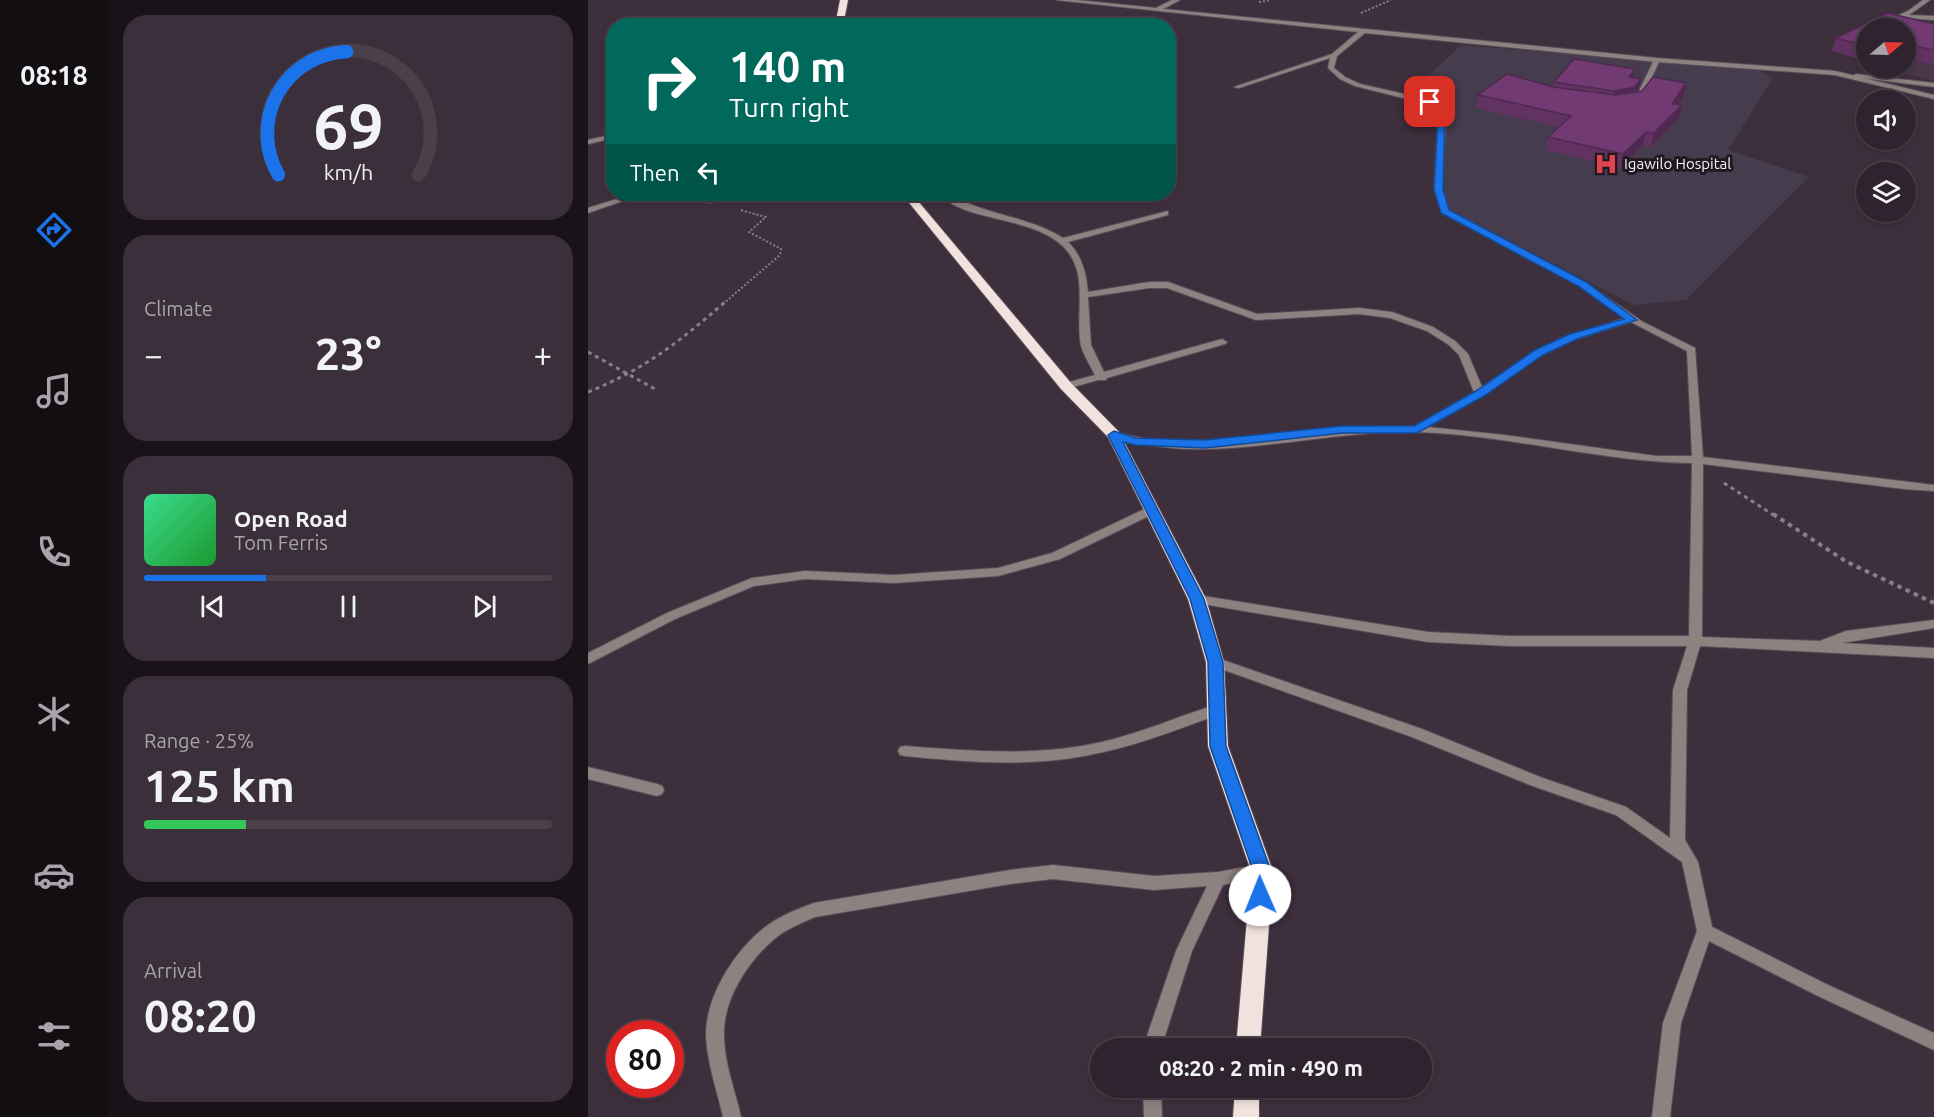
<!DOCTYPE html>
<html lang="en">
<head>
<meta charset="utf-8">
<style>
  body { margin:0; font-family:Ubuntu,sans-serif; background:#3a2f3a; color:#f1f3f6; height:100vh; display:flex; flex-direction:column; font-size:22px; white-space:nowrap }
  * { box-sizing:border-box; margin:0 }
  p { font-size:20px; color:#a7a4aa }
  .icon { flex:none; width:33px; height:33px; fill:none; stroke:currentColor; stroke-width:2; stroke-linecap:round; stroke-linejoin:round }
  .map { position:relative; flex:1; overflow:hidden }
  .side { display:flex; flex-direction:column; gap:15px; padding:15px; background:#191319; width:480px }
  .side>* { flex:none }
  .banner { position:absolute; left:18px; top:18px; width:570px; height:183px; border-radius:24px; box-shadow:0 3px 9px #0003,0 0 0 2px #49404a; background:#00695c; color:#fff; overflow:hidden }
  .needle { width:39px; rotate:71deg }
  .controls { position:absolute; left:1268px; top:18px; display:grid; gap:12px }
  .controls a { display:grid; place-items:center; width:60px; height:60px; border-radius:50%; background:#2e232e; box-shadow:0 3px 9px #0003,0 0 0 2px #49404a; font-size:30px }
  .speed { position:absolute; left:18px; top:1020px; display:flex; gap:12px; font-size:30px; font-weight:700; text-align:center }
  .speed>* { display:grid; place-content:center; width:78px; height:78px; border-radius:50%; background:#2e232e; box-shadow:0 3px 9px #0003,0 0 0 2px #49404a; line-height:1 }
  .speed .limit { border:9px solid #d22; background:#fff; color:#111 }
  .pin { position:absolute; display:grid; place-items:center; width:51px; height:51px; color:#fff; margin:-26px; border-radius:12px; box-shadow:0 3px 9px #0006 }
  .me { position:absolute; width:66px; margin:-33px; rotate:359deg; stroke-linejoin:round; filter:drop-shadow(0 0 4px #0008) }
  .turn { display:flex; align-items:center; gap:21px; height:126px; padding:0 24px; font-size:27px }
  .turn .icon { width:78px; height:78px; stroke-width:2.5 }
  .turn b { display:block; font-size:42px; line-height:51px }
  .then { display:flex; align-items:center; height:57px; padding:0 24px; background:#0003; gap:12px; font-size:22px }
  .big { font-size:45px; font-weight:700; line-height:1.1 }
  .side .widget { flex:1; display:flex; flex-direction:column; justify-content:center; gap:9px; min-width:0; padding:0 21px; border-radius:24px; background:#3a2f3a }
  .side .dial { align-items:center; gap:0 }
  .dial svg { height:156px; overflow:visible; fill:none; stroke:#49404a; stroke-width:7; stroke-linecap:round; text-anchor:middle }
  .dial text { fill:#f1f3f6; stroke:none }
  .song { display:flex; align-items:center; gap:18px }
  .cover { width:72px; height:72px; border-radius:9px; background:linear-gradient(135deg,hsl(150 70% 55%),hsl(130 70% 35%)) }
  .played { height:6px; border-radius:3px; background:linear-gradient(90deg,#1a73e8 30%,#49404a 30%) }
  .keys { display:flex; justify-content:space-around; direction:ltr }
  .heat { display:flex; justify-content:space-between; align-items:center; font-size:33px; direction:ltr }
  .charge { height:9px; border-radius:4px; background:linear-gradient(90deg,#34c759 25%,#49404a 0) }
  .trip { position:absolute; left:502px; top:1038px; width:342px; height:60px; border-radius:30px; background:#2e232e; box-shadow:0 3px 9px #0003,0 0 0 2px #49404a; font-weight:700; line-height:60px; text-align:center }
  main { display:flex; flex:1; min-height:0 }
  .tabs { display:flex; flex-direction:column; width:108px; justify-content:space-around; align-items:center; background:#120e12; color:#a7a4aa }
  .tabs .icon { width:42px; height:42px }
  .tabs .selected { color:#1a73e8 }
  .tabs b { font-size:27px; color:#f1f3f6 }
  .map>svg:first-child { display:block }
  .built { fill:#4a3749 }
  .medical { fill:#453c4d }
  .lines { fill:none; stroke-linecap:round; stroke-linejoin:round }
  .service-casing { stroke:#5c4e5b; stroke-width:2 }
  .minor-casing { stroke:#5c4e5b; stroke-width:2 }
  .trunk-casing { stroke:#5c4e5b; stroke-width:2 }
  .path-far2 { stroke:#897d89; stroke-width:2; stroke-dasharray:2 2; stroke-linecap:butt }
  .path-far1 { stroke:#897d89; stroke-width:3; stroke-dasharray:4 4; stroke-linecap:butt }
  .path { stroke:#897d89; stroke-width:4; stroke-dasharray:4.5 4.5; stroke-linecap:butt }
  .service { fill:#8d8280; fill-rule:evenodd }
  .minor { fill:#8d8280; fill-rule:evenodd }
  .trunk { fill:#f2e2dd; fill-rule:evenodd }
  .wall { fill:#623262 }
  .shaded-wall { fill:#502950 }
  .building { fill:#723a72; stroke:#502950; stroke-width:1.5 }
  .route { fill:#1a73e8; stroke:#114b97; stroke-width:1.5 }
  .labels { text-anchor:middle; stroke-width:6; stroke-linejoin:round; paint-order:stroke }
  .far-poi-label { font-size:15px; fill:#f9f0f9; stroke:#201a20; text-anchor:start }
</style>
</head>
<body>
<main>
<nav class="tabs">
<b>08:18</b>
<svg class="icon selected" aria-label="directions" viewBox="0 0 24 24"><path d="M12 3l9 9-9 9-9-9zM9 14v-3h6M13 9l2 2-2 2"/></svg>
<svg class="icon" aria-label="music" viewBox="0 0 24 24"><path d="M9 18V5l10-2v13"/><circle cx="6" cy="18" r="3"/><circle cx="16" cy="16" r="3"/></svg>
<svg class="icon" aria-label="phone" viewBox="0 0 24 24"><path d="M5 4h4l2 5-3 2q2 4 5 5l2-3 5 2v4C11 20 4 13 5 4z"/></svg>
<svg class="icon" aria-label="climate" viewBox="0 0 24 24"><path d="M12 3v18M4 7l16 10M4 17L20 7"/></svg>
<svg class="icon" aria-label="car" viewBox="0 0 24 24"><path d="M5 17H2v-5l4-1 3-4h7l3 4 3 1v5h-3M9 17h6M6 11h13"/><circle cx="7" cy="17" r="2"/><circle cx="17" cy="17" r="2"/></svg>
<svg class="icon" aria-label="filters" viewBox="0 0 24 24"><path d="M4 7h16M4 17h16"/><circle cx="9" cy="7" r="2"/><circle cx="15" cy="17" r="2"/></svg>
</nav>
<section class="side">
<div class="widget dial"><svg viewBox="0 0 100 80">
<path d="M14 69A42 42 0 1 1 86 69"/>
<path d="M14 69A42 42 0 0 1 49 6" stroke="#1a73e8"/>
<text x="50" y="56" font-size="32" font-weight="700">69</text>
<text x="50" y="72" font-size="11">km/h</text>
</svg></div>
<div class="widget"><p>Climate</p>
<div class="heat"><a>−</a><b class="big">23°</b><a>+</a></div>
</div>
<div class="widget">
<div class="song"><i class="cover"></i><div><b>Open Road</b><p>Tom Ferris</p></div></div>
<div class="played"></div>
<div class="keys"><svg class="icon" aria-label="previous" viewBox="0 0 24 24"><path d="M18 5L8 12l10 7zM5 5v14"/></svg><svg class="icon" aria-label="pause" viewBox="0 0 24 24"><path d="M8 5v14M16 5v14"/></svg><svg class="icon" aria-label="next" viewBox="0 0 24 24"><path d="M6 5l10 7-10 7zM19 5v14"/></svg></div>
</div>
<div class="widget"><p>Range · 25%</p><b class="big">125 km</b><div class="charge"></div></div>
<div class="widget"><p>Arrival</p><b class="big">08:20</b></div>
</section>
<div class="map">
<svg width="1346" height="1117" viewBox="0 0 1346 1117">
  <rect width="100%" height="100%" fill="#3e2f3d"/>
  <path class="built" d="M1317,29L1346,37V81L1296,68H1317Z"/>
  <path class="medical" d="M873,45L1171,70L1185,78L1140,150L1221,177L1098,300L1046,305L854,205L856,112L827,89Z"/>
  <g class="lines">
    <g class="service-casing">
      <path id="service" d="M1335,0H1342L1321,15L1346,16V20L1314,18L1298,24L1295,22L1320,11Z
        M1069,58L1072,60L1055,96L1047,104H1043L1042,103L1049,95L1066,60Z
        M1268,74L1346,83V87L1266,77L1265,76Z"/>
    </g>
    <g class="minor-casing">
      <path id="minor" d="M468,0H488L568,8L584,0H592L575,9L1069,58L1247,71L1346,95V99L1247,75L1069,62L777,33L749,56L746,68L757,77L772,84L825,96L840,100L851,107L858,118L854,189L861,210L997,282L1055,322L1107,348L1115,457L1346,485V491L1316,489L1115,464L1114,637L1232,641L1258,631L1346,620V628L1254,643L1346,648V658L1112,646L1099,690L1097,840L1110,862L1124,927L1242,986L1346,1033V1050L1230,996L1121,941L1093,1023L1082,1117H1064L1075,1023L1109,931L1094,862L1028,815L942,785L824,737L622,665L620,662L622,659H632L834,729L952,777L1038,807L1082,838L1085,690L1099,646H922L840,642L609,603L603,599L609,595L840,632L922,636H1101L1104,463C1011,462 919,434 825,432C749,431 674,451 598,449C572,448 547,443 522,437L521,435L522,433L526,432L562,440L599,442L637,441L790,426H827L886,392L871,355L861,345L839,331L802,318L771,314L668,320L579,288H561L500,297L503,345L516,372L634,339L639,342L637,344L519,378L518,380H510L478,389L474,388V384L507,375C502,365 496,356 493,346C487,316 500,277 480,252C452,215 375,223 352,194C365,194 375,202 387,206C417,217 448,221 475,238L580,211V215L480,242C494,256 498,272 500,292L561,282H580L669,314L771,308L804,312L845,327L867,341L880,354L894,387L936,358L973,338L1037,318L991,286L854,213L846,189L850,118L846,110L835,103L767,86L752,79L740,68L742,58L651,88L646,87L744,54L770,32ZM1043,322L1099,351L1104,456H1068L916,435L840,427L896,395L942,362L979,342Z
        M26,134V138L0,144V140Z
        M45,194H55L0,213V208Z
        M74,194C90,192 107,200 122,198C133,197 141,193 151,194L122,203L78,196Z
        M565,505L571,509L569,512L472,559L410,576L306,583L217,579L166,586L87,619L0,664V653L79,613L164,578L217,571L306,575L410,568L464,553Z
        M627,705L632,706L634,710L632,714C588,730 543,748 496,756C437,767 377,762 317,756L312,755L310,751L312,747L317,746C383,751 449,757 514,742C553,733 589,717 627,705Z
        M0,767L69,784L74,786L76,790L74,794L69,796L0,779Z
        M674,864L679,866L682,871L679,876L635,885L604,951L577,1036L574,1048H558L559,1036L588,951L619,886L566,890L465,879L422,884L227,917C215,922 201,928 190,936C162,958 135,998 136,1035C136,1063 147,1090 153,1117H135C129,1090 119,1063 118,1035C118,995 148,948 180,925C194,915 210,909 226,903L422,870L465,865L566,876L630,872Z
        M555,1088H573L574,1117H556Z"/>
    </g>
    <g class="trunk-casing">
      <path id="trunk" d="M252,0H260L255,26H247Z
        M314,194H324L483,383L531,432L618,599L636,662L640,746L685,871L672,1048H648L663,871L620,746L618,662L600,599L520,437L473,389Z
        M647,1088H671V1117H645Z"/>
    </g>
    <path class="path-far2" d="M671,2L682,0
      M773,13L803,0
      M135,304L192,255L193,249L161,232L178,217L152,210"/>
    <path class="path-far1" d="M0,352L67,389
      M0,392C57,369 91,342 137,302
      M1136,483L1187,516"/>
    <path class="path" d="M1185,514L1259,562L1346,603"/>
    <use href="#service" class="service"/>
    <use href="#minor" class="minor"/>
    <use href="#trunk" class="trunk"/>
  </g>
  <path class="wall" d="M1300,13L1346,24V65L1319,58L1317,59V28H1278V61L1244,51L1248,38Z
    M1045,77L1053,79L1051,88L1048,92L1098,83L1096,96L1090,104L1091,118L1063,147L1055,145L1033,168L958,150L960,137L970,127L888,108L890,95L965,87L966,82Z"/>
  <path class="shaded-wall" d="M1323,45L1319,58L1317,59V48Z
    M1047,69L1045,79L1041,77Z
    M1053,79L1051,88L1046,96L1024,101L1026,91Z
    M1098,83L1096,96L1082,117L1084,104Z
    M1094,105L1091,118L1063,147L1066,133Z
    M1058,132L1055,145L1033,168L1035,154Z"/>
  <path class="building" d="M1300,13L1346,24V50L1323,45L1317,48V28H1278V46L1248,38Z
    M986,59L1047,69L1041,77L1053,79L1047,87L1026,91L966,82Z
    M919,74L965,87L1028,95L1054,91L1065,77L1098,83L1084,104L1094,105L1066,133L1058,132L1035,154L960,137L983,116L890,95Z"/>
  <path class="route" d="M839,100H845L857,111L855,189L861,210L998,282L1049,320L989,339L955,355L896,396L829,433H754L617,448L548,445L535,442L616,599L635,662L638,746L683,871L679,900L672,902L666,900L663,895L665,871L622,746L620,662L602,599L520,435L526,431L548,438L617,440L754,426H826L888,391L947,350L982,334L1036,319L990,286L853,213L846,189L850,118L849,112L839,104Z"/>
  <defs>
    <g id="hospital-bare" transform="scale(1.8)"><path d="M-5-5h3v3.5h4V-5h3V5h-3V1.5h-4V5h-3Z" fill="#e0444e" stroke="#201a20" stroke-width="2.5" paint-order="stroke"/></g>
  </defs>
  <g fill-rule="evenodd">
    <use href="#hospital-bare" x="1018" y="164"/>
  </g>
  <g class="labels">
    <g class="far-poi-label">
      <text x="1036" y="169">Igawilo Hospital</text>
    </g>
  </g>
</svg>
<div class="controls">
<a><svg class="needle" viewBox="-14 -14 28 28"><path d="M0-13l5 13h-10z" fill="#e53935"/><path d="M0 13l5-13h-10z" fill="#a7a4aa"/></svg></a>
<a><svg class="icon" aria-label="sound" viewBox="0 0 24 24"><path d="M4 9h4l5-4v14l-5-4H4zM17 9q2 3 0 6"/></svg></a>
<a><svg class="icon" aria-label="layers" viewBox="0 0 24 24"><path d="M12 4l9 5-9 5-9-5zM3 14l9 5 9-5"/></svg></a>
</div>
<div class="speed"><div class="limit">80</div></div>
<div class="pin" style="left:842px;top:102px;background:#d93025"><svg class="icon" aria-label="arrive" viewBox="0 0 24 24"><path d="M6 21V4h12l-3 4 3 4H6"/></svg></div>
<svg class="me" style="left:672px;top:895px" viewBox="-20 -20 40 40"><circle r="19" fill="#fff"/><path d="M0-13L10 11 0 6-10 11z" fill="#1a73e8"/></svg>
<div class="trip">08:20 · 2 min · 490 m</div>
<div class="banner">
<div class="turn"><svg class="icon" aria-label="right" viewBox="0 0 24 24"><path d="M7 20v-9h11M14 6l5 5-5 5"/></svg><div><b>140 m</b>Turn right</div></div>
<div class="then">Then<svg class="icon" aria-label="left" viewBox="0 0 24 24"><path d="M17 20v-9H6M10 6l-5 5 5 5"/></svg></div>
</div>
</div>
</main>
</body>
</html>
